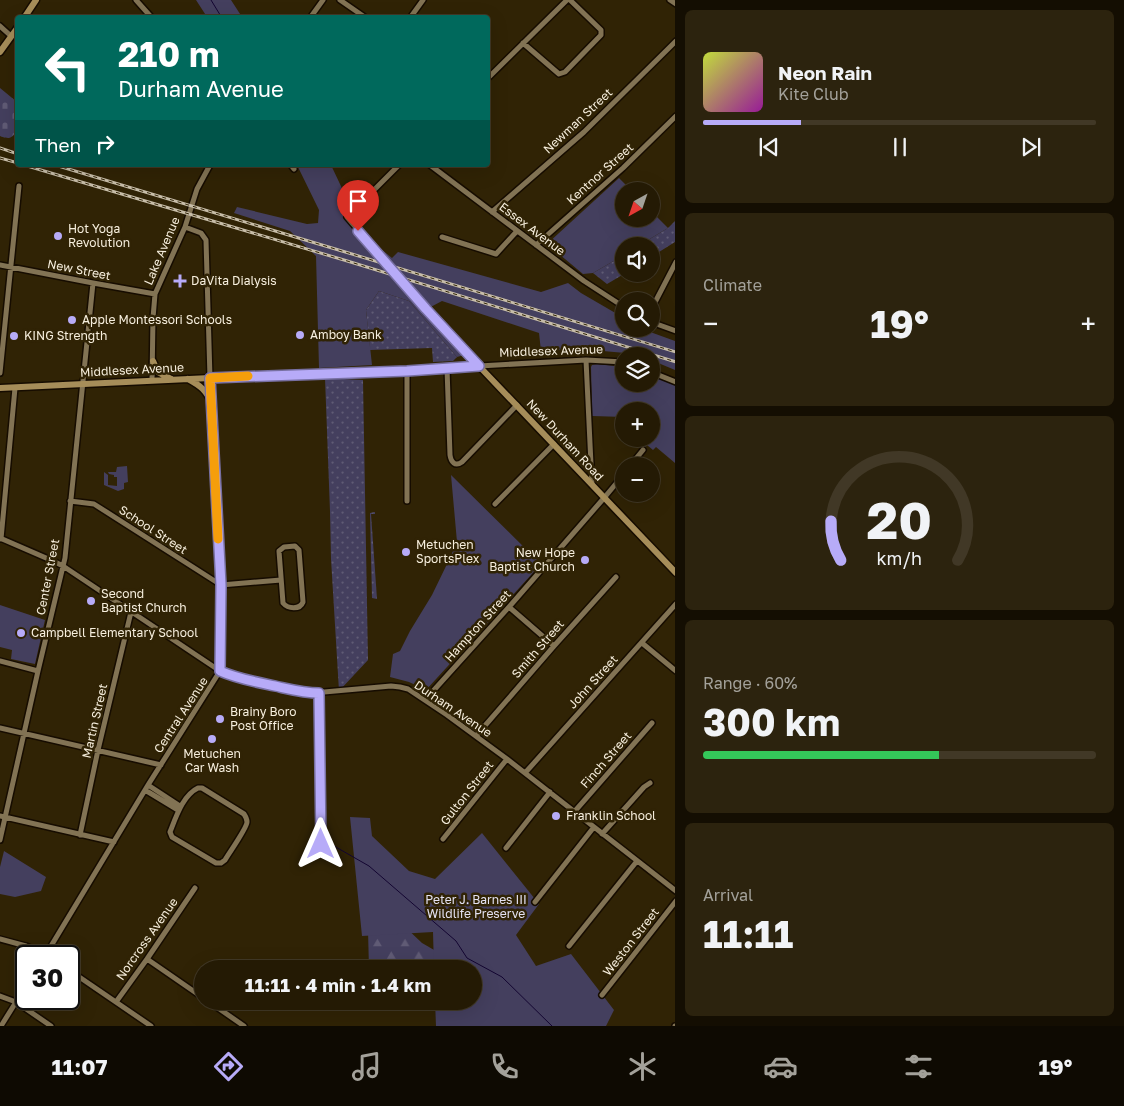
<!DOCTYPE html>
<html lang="en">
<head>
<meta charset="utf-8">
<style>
  body { margin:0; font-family:"Golos Text",sans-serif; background:#2c230e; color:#f1f3f6; height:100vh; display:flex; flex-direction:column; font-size:19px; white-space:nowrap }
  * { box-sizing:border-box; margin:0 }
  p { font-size:16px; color:#a3a19a }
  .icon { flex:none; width:28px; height:28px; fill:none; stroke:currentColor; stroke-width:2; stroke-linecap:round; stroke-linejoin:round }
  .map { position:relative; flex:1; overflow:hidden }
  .panel { display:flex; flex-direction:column; gap:10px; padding:10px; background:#140e02; width:449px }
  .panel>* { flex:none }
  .top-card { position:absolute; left:15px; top:15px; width:475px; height:152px; border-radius:5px; box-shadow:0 5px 20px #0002,0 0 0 1px #413826; background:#00695c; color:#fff; overflow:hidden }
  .needle { width:32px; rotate:220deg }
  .buttons { position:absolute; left:615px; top:182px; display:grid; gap:10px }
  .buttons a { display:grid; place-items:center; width:45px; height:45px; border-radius:50%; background:#241a04; box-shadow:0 5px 20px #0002,0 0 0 1px #413826; font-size:25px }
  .speed { position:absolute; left:15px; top:945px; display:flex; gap:10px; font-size:25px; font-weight:700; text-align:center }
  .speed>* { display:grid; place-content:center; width:65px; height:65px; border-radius:50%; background:#241a04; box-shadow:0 5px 20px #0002,0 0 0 1px #413826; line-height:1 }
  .speed .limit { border:2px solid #111; border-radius:8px; background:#fff; color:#111 }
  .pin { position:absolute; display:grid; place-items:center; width:42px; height:42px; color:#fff; margin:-51px -21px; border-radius:50% 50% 50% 0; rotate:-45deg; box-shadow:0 0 5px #0007 }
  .pin .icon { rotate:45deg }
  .me { position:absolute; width:55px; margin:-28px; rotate:0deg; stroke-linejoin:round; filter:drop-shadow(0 0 4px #0008) }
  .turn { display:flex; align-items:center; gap:18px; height:105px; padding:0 20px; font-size:22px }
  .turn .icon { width:65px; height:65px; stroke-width:2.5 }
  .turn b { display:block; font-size:35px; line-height:42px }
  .then { display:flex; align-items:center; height:48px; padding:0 20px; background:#0003; gap:10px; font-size:19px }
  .big { font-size:38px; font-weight:700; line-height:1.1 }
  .panel .card { flex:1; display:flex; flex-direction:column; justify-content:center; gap:8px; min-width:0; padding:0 18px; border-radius:8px; background:#2c230e }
  .panel .dial { align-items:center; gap:0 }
  .dial svg { height:130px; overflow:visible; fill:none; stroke:#413826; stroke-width:7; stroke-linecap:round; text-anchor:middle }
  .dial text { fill:#f1f3f6; stroke:none }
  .song { display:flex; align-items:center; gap:15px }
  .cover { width:60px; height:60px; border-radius:8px; background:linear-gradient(135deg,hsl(70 70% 55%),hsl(300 70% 35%)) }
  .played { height:5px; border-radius:2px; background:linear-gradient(90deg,#b7abf8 25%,#413826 25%) }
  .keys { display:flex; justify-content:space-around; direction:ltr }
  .heat { display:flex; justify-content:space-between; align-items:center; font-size:28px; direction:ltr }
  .charge { height:8px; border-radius:4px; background:linear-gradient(90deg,#34c759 60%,#413826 0) }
  .trip { position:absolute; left:194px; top:960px; width:288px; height:50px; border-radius:25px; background:#241a04; box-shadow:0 5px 20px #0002,0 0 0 1px #413826; font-weight:700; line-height:50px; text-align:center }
  .tab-bar { display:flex; height:80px; justify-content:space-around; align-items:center; background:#0e0a02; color:#a3a19a }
  .tab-bar .icon { width:35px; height:35px }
  .tab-bar .selected { color:#b7abf8 }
  .tab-bar b { font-size:22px; color:#f1f3f6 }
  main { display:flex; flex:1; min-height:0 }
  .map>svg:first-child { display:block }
  .grass { fill:url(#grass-dots) }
  .forest { fill:url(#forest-firs) }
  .cemetery { fill:url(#cemetery-stones) }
  .park { fill:#443f5e }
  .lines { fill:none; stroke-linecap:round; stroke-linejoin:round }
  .stream { stroke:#130531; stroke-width:1 }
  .minor-casing { stroke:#160c00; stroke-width:8 }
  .major-casing { stroke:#160c00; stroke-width:9 }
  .minor { stroke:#827354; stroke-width:5 }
  .major { stroke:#a68d59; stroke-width:6 }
  .rail-casing { stroke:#c7bda9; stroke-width:3 }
  .rail { stroke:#302305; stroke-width:1; stroke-dasharray:4; stroke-linecap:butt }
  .route-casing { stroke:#776fa1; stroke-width:12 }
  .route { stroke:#b7abf8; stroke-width:9 }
  .slow { stroke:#f59e0b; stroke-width:9 }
  .poi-dot { fill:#b7abf8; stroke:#302305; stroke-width:2 }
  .labels { text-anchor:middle; stroke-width:5; stroke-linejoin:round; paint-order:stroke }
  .street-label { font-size:12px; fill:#f7efde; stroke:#302305 }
  .poi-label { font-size:12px; fill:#f7efde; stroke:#302305; text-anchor:start }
  .park-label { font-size:12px; fill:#e4e2f3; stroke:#302305 }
</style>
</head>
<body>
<main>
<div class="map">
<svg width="676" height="1026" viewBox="0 0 676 1026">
  <defs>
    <pattern id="grass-dots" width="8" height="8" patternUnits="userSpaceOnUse" patternTransform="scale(1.25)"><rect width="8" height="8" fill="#443f5e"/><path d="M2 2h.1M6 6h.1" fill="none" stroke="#605b75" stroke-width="1.8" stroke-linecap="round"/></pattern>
    <pattern id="forest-firs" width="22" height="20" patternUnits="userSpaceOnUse" patternTransform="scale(1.25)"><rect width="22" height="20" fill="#443f5e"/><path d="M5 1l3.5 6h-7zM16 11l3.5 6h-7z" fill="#605b75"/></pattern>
    <pattern id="cemetery-stones" width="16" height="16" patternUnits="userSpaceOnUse" patternTransform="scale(1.25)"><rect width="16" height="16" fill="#443f5e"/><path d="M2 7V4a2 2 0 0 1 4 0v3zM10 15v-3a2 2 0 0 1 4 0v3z" fill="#605b75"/></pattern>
  </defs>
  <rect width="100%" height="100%" fill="#302305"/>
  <path class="grass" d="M675,221V242L651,257V246H638L668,228Z
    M624,255V274L607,284L593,273Z
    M379,291L409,301L457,357L453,361L433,362L432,348L370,350L366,310Z
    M325,378L363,380L368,660L339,691L331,559L330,511Z
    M375,512V514H371L377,599L372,598L370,513Z"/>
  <path class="forest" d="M366,850L404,926L422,943L467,969H369Z"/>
  <path class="cemetery" d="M0,88L17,102C18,112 21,135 9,138C7,138 1,137 0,136Z"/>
  <path class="park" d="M196,0H231L242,17H207Z
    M297,165H331L364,235L392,258L398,252L541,292L568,283L581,293L624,318V329H642L675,341V370L651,360V356H641L636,354L581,349L541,351L539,333L442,301L425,310L464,355L457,357L409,301L379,291L366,310L372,365L319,368L316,256L290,231L234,213L237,207L307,224L318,223L319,210Z
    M619,178L632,191H624V219H651V211L668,228L638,246H624V255L593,273L583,274L547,244Z
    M597,364L624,367V384H651V375L675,385V463L656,447L653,450L647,445L644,448L633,439H651V411H624V417L592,416L591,367L592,365Z
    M127,466L128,482L124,483V489L118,491L104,485V472L108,475V485L117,486V477H114V475L109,474L108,472H116L117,467Z
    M451,475L541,564L426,690L409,682L390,677L393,654L400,651L410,631L432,595L448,562L457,542Z
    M0,605L45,620L35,664L11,659L12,650L0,647Z
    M350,817L370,818L372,836L409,871L435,879L482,833L539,904L516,935L536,966L571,954L614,1010L606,1026H436L435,1001H472V969H434L433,932L362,936Z
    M4,851L46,877L41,891L15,897L0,894V867Z"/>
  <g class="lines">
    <path class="stream" d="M211,0L222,18
      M315,165L316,167
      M334,846L369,866L456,941L467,958L502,977L552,1026"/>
    <g class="minor-casing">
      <path id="minor" d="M136,0L152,18
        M340,0L366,18
        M670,0L676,4
        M310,18L323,0
        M410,18L423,0
        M0,26L11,36
        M523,43L559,74L565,72L601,35V30L570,0
        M488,78L567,0
        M291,165L294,169
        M399,165L347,217L426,309L479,366L586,360L624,362
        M430,165L584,281L624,307
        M492,212L584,132L676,41
        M442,237L496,254L517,231
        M536,245L623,168L676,116
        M0,265L93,283L155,294
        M651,310L676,262
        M651,322L676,331
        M586,360L592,485
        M447,368L450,455C451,462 455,467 462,462L517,405
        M407,371V501
        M651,372L676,382
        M0,373L19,186
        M152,380L153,318L155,294L185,227L197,189L210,165
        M630,466L643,450
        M70,501L94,504L221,585
        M495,504L554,444
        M0,538L53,561L63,566L220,671L240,679L285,689L313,693L391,686L400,687L408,689L447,715L507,759L676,891
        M1,539L15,388
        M295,546L299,550L303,602C300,610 288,609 283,603L279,551L284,547Z
        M221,585L281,580
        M509,607L554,646
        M642,643L676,671
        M0,661L38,671
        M319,693L321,843
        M425,700L509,607L604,498L624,474
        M0,728L161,765
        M476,736L554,646L616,577
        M525,773L676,604
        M148,785L180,806
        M198,788H202L244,814C246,817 247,819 247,822C247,828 229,853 225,860L221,863H216L172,837L170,832C176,817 183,795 198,788Z
        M145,790L178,810
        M575,811L652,723
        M0,816L114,842
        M602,834L644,787L650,783
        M80,835L98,750L131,612
        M443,839L507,759
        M0,840L38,671L65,558L93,283
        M506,848L550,792
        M535,902L594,827
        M0,939L26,946L48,956
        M569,946L637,861
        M45,956L148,785L220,671L221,585L210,378L206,240L201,233L185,227
        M147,959L202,997
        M69,970L151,1026
        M602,995L676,901
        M0,996L16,1002L51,1026
        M208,1001L244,1026
        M116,1002L147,959L195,888
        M1,1026L26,986
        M675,1026H676"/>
    </g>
    <g class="major-casing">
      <path id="major" d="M24,18L36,0
        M0,52L18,27
        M153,361L158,372L171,379
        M188,379C201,386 206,390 212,404
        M0,388L210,378L407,371L479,366L676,573"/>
    </g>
    <use href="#minor" class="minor"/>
    <use href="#major" class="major"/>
    <g class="rail-casing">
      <path id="rail" d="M0,148L18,154
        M0,158L18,163
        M24,165L344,260L676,362
        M55,165L342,251L676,352"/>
    </g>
    <use href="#rail" class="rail"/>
  </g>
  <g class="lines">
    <g class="route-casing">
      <path id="route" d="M321,844L319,693C304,693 289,689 275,686C256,682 238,679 220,671L221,585L210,378L407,371L479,366L426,309L358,231"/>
    </g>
    <use href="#route" class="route"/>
    <path class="slow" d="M218,539L210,378L248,376"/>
  </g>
  <g class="poi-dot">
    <circle cx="58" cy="236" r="5"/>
    <path d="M177.5 273.5h5v5h5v5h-5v5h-5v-5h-5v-5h5z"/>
    <circle cx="72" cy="320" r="5"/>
    <circle cx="300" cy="335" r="5"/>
    <circle cx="14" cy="336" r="5"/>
    <circle cx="406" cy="552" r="5"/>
    <circle cx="585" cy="560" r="5"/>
    <circle cx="91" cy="601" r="5"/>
    <circle cx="21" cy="633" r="5"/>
    <circle cx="220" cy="719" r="5"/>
    <circle cx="212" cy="739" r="5"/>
    <circle cx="556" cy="816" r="5"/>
  </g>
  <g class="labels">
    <g class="street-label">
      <text transform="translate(578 121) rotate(-43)" y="4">Newman Street</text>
      <text transform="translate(600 174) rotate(-42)" y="4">Kentnor Street</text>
      <text transform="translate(532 229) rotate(37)" y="4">Essex Avenue</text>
      <text transform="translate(162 251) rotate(-67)" y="4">Lake Avenue</text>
      <text transform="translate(79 270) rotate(11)" y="4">New Street</text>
      <text transform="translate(551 351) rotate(-2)" y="4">Middlesex Avenue</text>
      <text transform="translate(132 370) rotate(-3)" y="4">Middlesex Avenue</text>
      <text transform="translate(565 440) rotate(47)" y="4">New Durham Road</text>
      <text transform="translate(153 530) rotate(33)" y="4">School Street</text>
      <text transform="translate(48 577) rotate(-79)" y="4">Center Street</text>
      <text transform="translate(478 626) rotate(-48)" y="4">Hampton Street</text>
      <text transform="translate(538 649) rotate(-49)" y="4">Smith Street</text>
      <text transform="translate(593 682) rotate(-48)" y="4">John Street</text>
      <text transform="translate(453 709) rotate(34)" y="4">Durham Avenue</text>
      <text transform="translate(181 715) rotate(-57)" y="4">Central Avenue</text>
      <text transform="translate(95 721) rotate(-77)" y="4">Martin Street</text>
      <text transform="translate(606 760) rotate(-49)" y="4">Finch Street</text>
      <text transform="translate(467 793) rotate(-52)" y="4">Gulton Street</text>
      <text transform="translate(147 939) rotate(-55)" y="4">Norcross Avenue</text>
      <text transform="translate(631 942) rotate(-52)" y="4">Weston Street</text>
    </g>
    <g class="poi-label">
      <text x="68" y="233">Hot Yoga<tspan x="68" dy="14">Revolution</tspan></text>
      <text x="191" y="285">DaVita Dialysis</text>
      <text x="82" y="324">Apple Montessori Schools</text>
      <text x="310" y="339">Amboy Bank</text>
      <text x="24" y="340">KING Strength</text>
      <text x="416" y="549">Metuchen<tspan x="416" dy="14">SportsPlex</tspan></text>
      <text x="575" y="557" text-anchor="end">New Hope<tspan x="575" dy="14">Baptist Church</tspan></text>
      <text x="101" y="598">Second<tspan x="101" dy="14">Baptist Church</tspan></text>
      <text x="31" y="637">Campbell Elementary School</text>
      <text x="230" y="716">Brainy Boro<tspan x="230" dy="14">Post Office</tspan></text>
      <text x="212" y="758" text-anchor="middle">Metuchen<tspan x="212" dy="14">Car Wash</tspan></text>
      <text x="566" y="820">Franklin School</text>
    </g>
    <g class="park-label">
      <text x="476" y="904">Peter J. Barnes III<tspan x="476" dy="14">Wildlife Preserve</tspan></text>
    </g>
  </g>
</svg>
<div class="buttons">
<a><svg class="needle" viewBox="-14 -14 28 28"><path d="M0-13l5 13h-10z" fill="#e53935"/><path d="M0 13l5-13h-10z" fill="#a3a19a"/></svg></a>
<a><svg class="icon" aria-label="sound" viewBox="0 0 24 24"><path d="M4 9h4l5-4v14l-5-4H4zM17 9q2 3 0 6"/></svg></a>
<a><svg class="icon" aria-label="search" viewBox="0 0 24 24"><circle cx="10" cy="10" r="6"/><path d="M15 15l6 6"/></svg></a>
<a><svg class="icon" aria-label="layers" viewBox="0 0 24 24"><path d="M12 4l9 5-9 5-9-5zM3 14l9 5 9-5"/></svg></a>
<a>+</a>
<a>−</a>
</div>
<div class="speed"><div class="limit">30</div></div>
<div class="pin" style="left:358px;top:231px;background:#d93025"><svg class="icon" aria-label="arrive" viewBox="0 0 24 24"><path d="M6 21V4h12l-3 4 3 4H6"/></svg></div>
<svg class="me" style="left:321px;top:844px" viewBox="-20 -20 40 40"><path d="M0-17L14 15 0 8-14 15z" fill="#b7abf8" stroke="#fff" stroke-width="4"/></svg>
<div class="trip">11:11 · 4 min · 1.4 km</div>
<div class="top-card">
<div class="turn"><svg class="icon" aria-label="left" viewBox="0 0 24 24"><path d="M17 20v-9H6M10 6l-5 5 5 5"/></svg><div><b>210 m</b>Durham Avenue</div></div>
<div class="then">Then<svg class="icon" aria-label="right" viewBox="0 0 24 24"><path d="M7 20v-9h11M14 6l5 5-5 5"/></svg></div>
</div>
</div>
<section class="panel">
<div class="card">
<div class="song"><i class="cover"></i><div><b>Neon Rain</b><p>Kite Club</p></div></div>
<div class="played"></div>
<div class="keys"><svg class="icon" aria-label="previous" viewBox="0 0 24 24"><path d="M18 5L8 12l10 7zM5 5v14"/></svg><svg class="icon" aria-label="pause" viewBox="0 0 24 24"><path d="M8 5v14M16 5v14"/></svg><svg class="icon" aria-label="next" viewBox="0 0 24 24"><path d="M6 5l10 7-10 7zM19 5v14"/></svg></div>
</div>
<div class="card"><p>Climate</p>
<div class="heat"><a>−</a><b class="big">19°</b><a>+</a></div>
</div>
<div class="card dial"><svg viewBox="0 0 100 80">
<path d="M14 69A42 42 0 1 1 86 69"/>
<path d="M14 69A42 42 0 0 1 8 45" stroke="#b7abf8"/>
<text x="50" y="56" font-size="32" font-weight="700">20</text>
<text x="50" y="72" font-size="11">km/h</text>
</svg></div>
<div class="card"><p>Range · 60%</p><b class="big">300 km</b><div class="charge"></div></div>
<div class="card"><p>Arrival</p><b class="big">11:11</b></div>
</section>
</main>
<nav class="tab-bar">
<b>11:07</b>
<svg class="icon selected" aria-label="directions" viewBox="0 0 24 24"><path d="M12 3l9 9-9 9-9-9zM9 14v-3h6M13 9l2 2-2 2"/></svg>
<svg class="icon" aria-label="music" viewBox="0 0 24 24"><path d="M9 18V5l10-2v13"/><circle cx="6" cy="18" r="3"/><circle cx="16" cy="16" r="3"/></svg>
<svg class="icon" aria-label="phone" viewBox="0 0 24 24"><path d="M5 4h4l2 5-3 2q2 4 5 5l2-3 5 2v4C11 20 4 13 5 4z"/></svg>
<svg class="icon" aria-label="climate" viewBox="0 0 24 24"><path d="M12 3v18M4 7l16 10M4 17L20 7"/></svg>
<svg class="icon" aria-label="car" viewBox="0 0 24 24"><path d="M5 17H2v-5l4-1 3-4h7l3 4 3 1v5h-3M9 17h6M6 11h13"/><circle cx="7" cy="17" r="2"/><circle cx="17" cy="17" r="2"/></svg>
<svg class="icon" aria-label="filters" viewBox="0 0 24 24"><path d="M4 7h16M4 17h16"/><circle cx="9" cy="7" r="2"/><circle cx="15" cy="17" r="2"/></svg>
<b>19°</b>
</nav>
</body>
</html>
